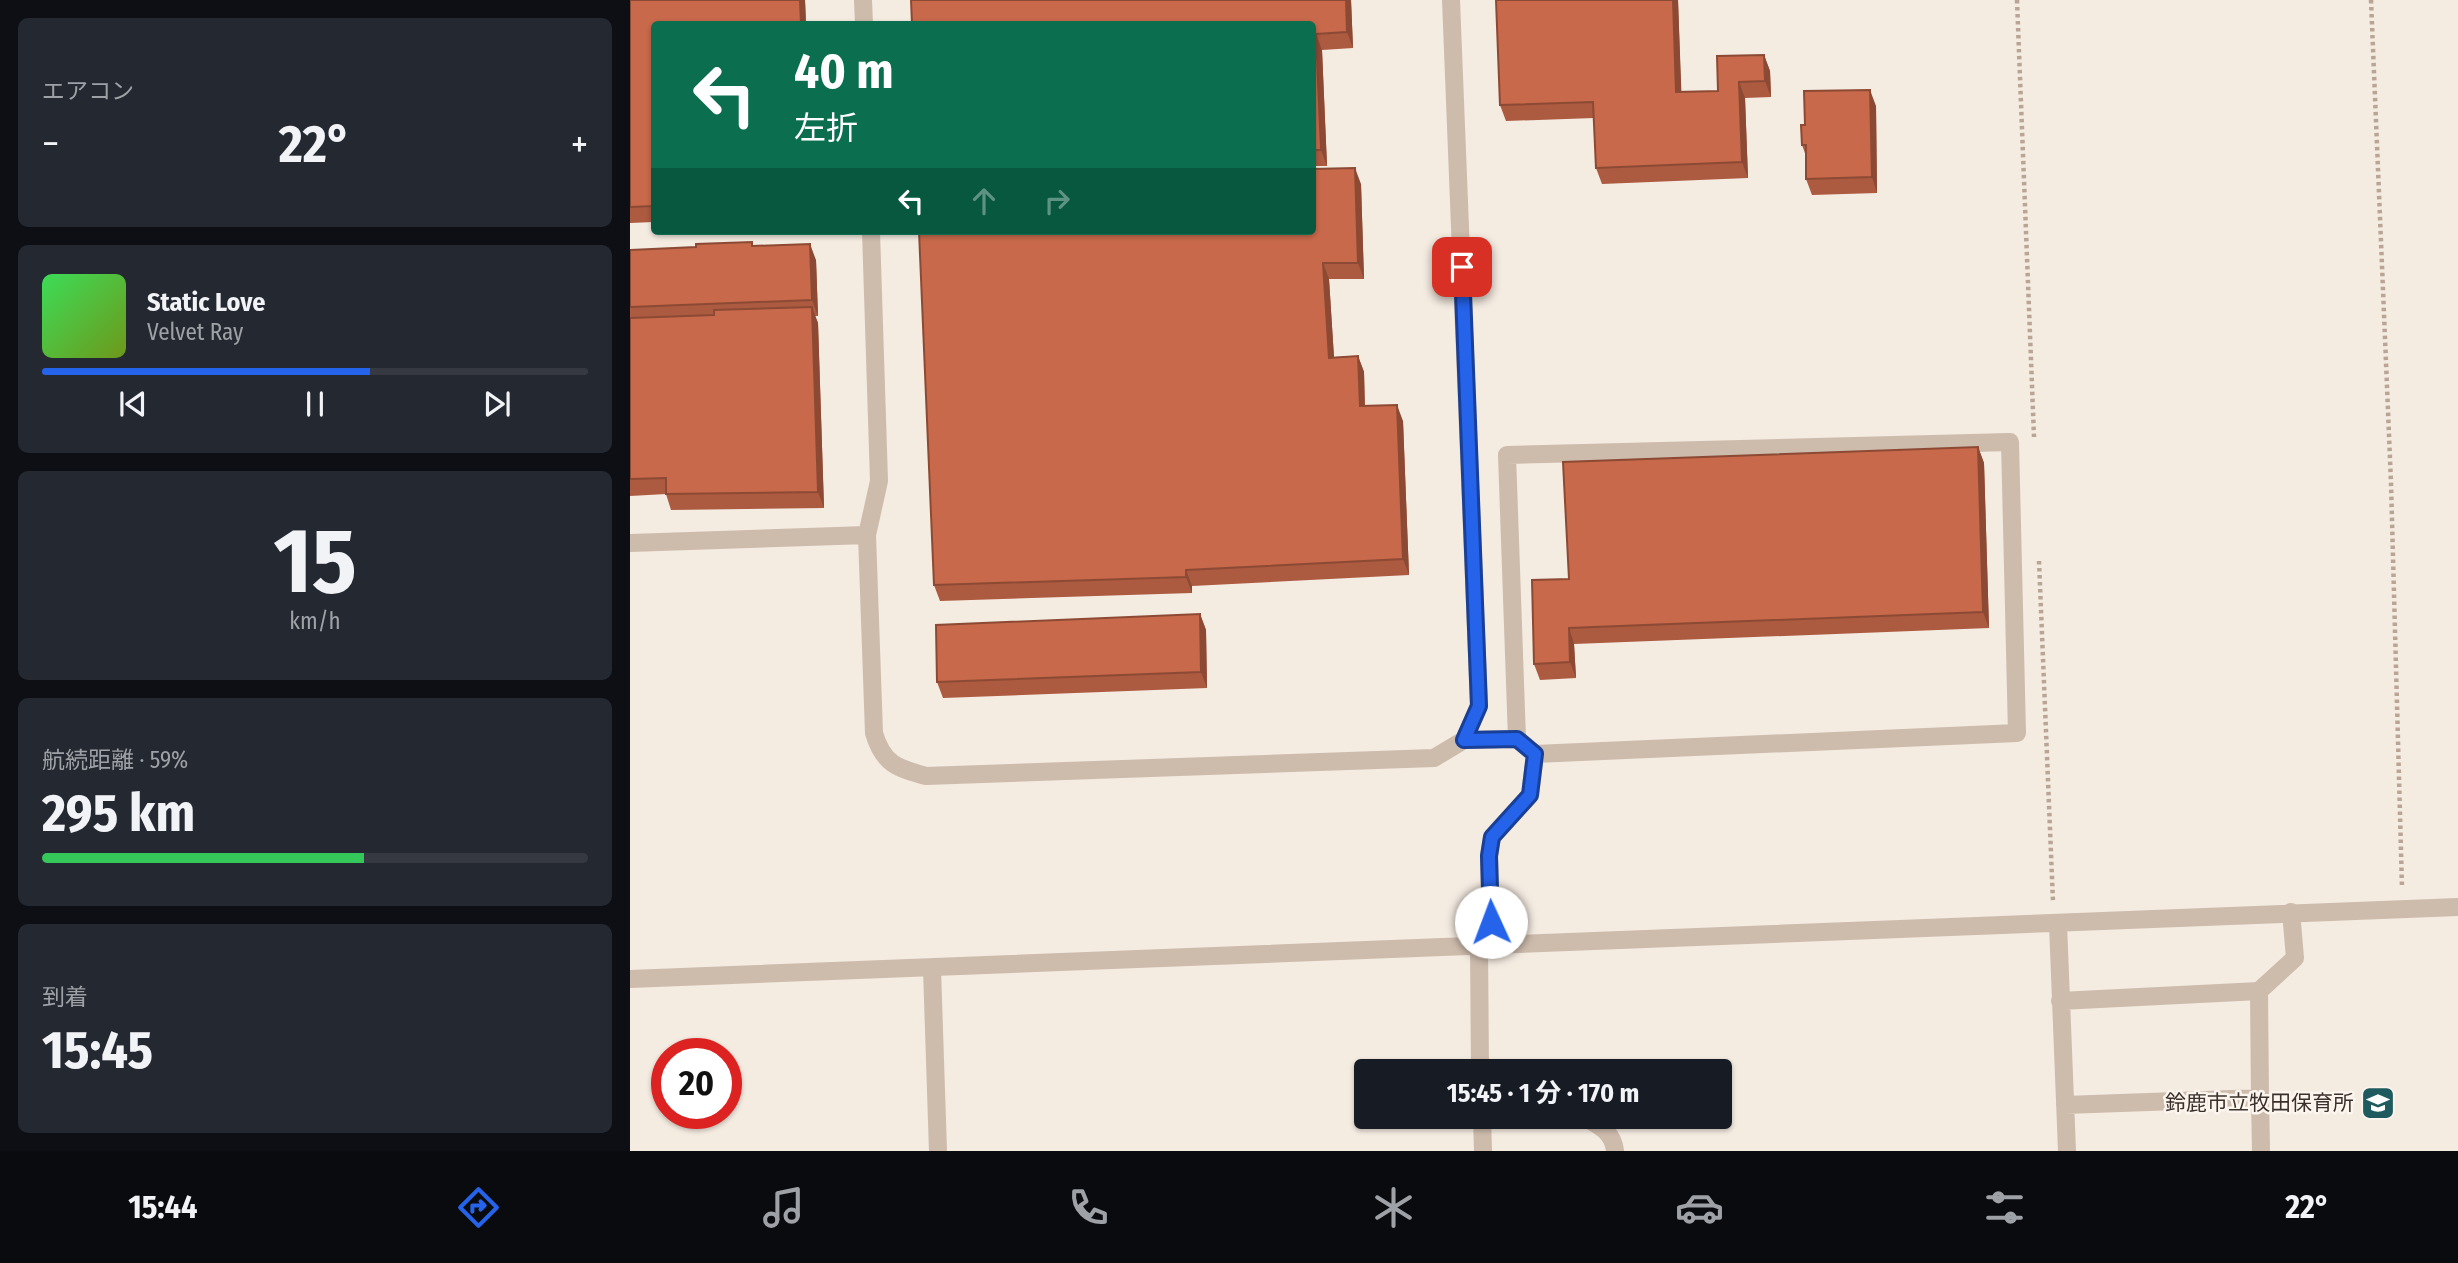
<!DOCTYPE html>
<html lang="ja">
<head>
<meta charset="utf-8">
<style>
  body { margin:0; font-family:"Fira Sans Condensed","Noto Sans JP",sans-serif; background:#242831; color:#f1f3f6; height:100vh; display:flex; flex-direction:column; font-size:26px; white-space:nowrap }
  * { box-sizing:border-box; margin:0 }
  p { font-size:23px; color:#9ea1a6 }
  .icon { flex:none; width:38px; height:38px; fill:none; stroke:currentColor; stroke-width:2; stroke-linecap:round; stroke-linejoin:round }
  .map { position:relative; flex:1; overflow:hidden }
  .side { display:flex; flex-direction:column; gap:18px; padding:18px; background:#0d0f14; width:630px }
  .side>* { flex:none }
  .banner { position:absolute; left:21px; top:21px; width:665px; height:214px; border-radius:7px; box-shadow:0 2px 5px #0004; background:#0b6e4f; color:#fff; overflow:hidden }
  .speed { position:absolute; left:21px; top:1038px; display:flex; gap:14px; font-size:35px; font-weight:700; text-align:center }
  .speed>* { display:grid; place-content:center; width:91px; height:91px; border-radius:50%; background:#171b24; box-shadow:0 2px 5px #0004; line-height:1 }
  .speed .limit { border:10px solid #d22; background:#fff; color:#111 }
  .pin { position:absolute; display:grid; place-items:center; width:60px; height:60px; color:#fff; margin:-30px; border-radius:14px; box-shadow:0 4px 10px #0006 }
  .me { position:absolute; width:77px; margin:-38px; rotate:358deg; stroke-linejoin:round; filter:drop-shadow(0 0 5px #0008) }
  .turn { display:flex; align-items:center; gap:24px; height:147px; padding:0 28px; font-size:32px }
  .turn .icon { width:91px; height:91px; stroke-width:2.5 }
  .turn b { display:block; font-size:49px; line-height:60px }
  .lanes { display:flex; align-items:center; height:66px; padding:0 28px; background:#0003; justify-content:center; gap:35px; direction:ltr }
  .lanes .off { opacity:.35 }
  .big { font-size:52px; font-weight:700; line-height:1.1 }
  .side .widget { flex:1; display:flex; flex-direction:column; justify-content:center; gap:10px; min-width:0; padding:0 24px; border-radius:10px; background:#242831 }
  .side .dial { align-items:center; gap:0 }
  .dial b { font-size:91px; line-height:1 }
  .song { display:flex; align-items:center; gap:21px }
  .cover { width:84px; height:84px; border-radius:10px; background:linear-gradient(135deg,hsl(130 70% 55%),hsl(80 70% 35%)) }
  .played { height:7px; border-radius:4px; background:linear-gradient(90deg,#2563eb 60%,#363941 60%) }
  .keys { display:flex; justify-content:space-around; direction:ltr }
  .heat { display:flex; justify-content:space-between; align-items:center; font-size:38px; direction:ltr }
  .charge { height:10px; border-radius:5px; background:linear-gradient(90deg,#34c759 59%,#363941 0) }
  .trip { position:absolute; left:724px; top:1059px; width:378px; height:70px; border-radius:7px; background:#171b24; box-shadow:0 2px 5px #0004; font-weight:700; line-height:70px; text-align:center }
  .dock { display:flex; height:112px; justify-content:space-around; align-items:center; background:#090b0e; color:#9ea1a6 }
  .dock .icon { width:49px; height:49px }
  .dock .current { color:#2563eb }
  .dock b { font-size:32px; color:#f1f3f6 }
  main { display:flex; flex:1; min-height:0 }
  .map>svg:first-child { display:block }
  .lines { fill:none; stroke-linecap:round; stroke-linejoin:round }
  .path { stroke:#b9a596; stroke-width:4.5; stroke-dasharray:3.5 3.5; stroke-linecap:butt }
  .minor { stroke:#cdbbac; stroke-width:18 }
  .wall { fill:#ac5a40 }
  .shaded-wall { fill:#8c4a34 }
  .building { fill:#c8694b; stroke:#8c4a34; stroke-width:2 }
  .route-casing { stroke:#184099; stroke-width:18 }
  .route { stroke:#2563eb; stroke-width:12 }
  .labels { text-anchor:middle; stroke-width:5; stroke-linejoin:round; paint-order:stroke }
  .poi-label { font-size:21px; fill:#3b302b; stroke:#fbf5ee; text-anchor:end }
</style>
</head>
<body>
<main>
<section class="side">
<div class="widget"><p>エアコン</p>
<div class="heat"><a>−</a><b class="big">22°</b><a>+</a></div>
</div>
<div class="widget">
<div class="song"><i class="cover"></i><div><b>Static Love</b><p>Velvet Ray</p></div></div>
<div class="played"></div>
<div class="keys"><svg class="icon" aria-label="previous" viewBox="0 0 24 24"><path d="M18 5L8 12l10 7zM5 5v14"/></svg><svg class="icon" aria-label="pause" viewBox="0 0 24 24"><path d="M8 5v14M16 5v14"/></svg><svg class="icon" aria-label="next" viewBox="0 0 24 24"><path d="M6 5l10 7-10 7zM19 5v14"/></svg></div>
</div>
<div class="widget dial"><b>15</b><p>km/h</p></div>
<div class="widget"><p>航続距離 · 59%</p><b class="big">295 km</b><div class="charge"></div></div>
<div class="widget"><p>到着</p><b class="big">15:45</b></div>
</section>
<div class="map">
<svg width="1828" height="1151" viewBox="0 0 1828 1151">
  <rect width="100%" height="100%" fill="#f4ebe1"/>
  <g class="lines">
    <path class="path" d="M1387,0L1404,437
      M1741,0L1761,483L1772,888
      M1409,561L1423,902"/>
    <path class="minor" d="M233,0L234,24
      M241,231L249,481L237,535L244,733C253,764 267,768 296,776L804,758L834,740L849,706L821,0
      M0,543L237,535
      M834,740L887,739L905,754L1387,733L1380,442L877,455L887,739
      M1428,924L1437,1151
      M861,944L859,856L862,837L900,795L905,754
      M849,945L850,1071
      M302,969L308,1151
      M0,979L1828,907
      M1430,1001L1629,991L1665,958L1661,912
      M1630,1098L1631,1151
      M1435,1105L1630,1098L1629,991
      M852,1116L853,1151
      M952,1116C968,1125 983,1131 985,1151"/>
  </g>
  <path class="wall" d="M0,0H175L176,24H24V222L0,223Z
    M281,0H721L723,48L692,50L697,166H682V24Z
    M866,0H1048L1051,92L1088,91L1134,55L1140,71L1141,97L1115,98L1118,178L972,184L966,168L964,118L876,121L870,105Z
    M1246,106L1247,193L1182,195L1176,179V156L1172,145L1175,125Z
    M731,184L734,279H699L704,357L728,356L734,372L735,406L773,421L779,575L562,586V593L310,601L304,585Z
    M122,242L123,246L186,260L188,316H185L188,323L194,508L41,510L36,494L0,496V250L66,247Z
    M1348,447L1354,463L1359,628L944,644L946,678L910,680L904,664L939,579Z
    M570,614L576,630L577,688L313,698L307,682Z"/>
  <path class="shaded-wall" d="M170,0H175L176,24H171Z
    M716,0H721L723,48L717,32Z
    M1043,0H1048L1052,108L1046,92Z
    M686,34L692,50L697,166L691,150Z
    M1134,55L1140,71L1141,97L1135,81Z
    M1109,82L1115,98L1118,178L1112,162Z
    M1240,90L1246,106L1247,193L1242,177Z
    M725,168L731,184L734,279L728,263Z
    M180,244L186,260L188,316L182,300Z
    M693,263L699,279L705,374L699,358Z
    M182,307L188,323L194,508L188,492Z
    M728,356L734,372L735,422L730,406Z
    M767,405L773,421L779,575L773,559Z
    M1348,447L1354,463L1359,628L1353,612Z
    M556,570L562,586V593L556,577Z
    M570,614L576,630L577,688L571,672Z
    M939,628L944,644L946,678L940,662Z"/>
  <path class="building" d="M0,0H170L171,24H24V206L0,207Z
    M281,0H716L717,32L686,34L691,150H682V24H282Z
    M866,0H1043L1046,92L1088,91L1087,56L1134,55L1135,81L1109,82L1112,162L966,168L963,102L870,105Z
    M1240,90L1242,177L1176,179V145H1172L1171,125H1175L1174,91Z
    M725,168L728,263H693L699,358L728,356L730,406L767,405L773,559L556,570V577L304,585L289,231H682V169Z
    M122,242V246L180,244L182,300L0,307V250L66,247V244Z
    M182,307L188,492L36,494V478L0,479V318L84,315V310Z
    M1348,447L1353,612L939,628L940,662L904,664L902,580L939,579L933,462Z
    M570,614L571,672L307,682L306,625Z"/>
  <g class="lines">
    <g class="route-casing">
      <path id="route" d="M832,267L849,706L834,740L887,739L905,754L900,795L862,837L859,856L861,922"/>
    </g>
    <use href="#route" class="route"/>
  </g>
  <defs>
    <g id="school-square" transform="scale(1.75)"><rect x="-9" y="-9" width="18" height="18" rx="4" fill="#1f5a5e" stroke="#fbf5ee"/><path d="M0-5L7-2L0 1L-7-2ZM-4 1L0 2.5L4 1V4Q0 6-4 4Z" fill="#fff"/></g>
  </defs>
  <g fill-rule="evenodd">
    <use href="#school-square" x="1748" y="1103"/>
  </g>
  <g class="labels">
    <g class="poi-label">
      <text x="1724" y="1110">鈴鹿市立牧田保育所</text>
    </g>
  </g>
</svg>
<div class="speed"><div class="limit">20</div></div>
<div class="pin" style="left:832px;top:267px;background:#d93025"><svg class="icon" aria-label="arrive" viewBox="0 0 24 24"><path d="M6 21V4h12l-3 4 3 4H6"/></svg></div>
<svg class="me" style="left:861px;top:922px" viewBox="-20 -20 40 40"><circle r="19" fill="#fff"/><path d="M0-13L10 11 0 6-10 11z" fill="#2563eb"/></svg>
<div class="trip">15:45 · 1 分 · 170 m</div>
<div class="banner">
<div class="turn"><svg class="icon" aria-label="left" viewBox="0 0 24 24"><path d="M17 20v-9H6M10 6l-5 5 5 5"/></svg><div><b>40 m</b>左折</div></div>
<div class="lanes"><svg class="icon" aria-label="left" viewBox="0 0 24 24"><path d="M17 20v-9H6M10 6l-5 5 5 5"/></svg><svg class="icon off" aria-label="ahead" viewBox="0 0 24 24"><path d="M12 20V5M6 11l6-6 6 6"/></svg><svg class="icon off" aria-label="right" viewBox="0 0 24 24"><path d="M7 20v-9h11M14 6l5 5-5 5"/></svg></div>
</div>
</div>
</main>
<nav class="dock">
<b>15:44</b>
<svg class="icon current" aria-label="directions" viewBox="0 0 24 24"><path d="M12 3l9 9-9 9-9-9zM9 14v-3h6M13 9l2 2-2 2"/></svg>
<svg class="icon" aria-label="music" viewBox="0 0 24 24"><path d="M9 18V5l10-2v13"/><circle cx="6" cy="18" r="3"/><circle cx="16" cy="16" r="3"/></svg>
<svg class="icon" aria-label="phone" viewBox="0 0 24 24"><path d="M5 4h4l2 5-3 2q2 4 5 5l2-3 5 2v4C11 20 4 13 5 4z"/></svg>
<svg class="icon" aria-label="climate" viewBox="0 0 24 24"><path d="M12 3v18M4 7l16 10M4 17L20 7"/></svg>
<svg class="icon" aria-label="car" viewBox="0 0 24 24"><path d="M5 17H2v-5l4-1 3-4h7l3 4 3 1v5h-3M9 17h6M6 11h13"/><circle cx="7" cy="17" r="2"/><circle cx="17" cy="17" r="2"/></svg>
<svg class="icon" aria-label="filters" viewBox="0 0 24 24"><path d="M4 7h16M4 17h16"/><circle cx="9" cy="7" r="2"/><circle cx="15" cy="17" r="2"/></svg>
<b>22°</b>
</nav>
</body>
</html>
